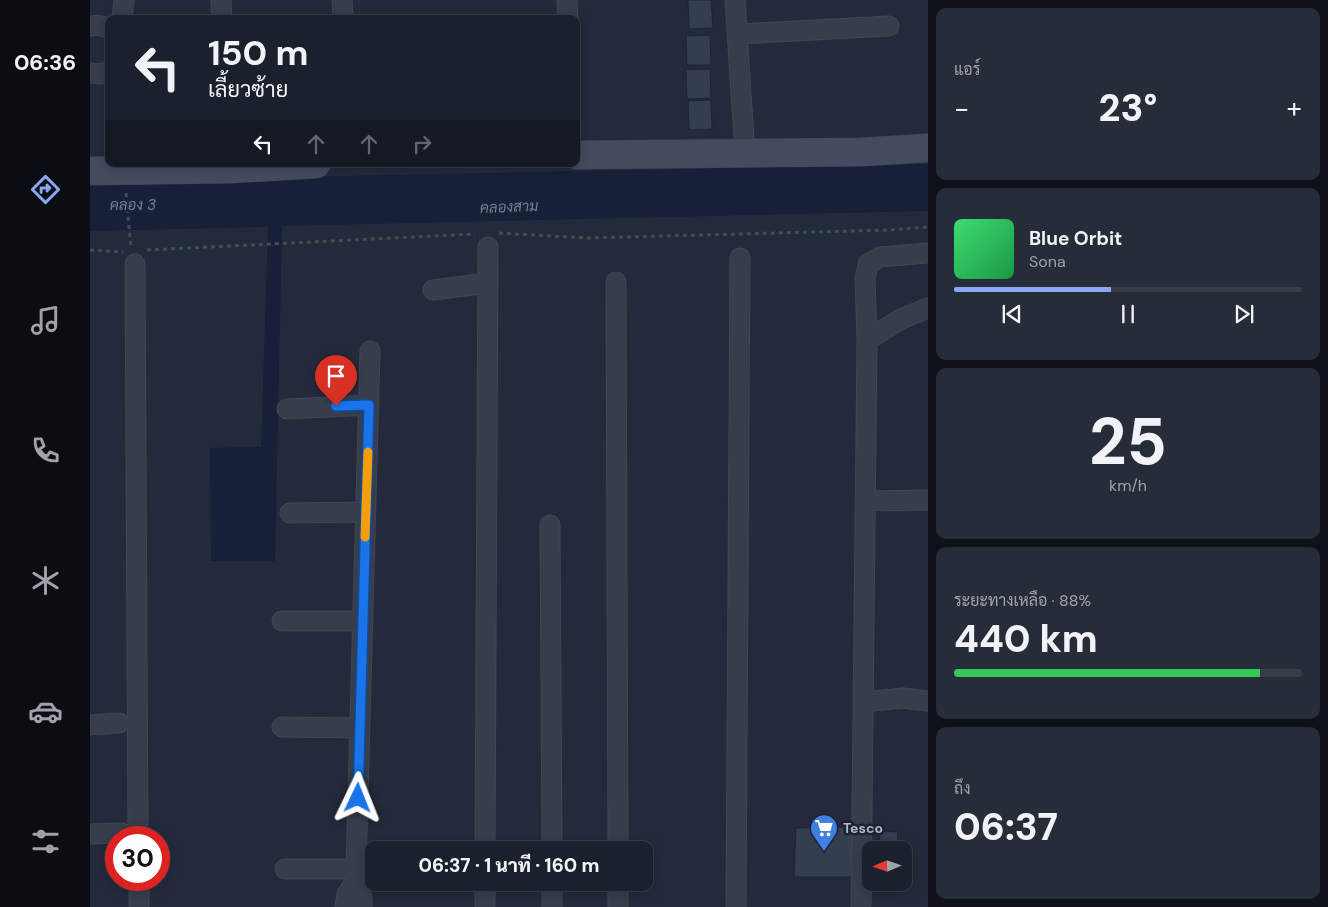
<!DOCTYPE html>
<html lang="th">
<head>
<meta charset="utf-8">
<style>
  body { margin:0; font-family:"DM Sans",Sarabun,sans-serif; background:#272d38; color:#f1f3f6; height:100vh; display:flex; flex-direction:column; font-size:19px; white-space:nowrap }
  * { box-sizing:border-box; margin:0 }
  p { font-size:16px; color:#9fa3a9 }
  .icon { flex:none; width:28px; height:28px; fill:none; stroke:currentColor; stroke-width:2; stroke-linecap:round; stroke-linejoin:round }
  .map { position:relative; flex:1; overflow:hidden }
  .side { display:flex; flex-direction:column; gap:8px; padding:8px; background:#0e1218; width:400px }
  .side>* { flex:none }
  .top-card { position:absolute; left:15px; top:15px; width:475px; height:152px; border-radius:10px; box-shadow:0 2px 12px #0003,0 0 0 1px #383e48; background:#1a202c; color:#f1f3f6; overflow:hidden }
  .needle { width:32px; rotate:268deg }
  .controls { position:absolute; left:772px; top:841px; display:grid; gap:10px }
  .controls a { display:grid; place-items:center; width:50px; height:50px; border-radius:10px; background:#1a202c; box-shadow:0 2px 12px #0003,0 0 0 1px #383e48; font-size:25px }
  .speed { position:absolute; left:15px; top:826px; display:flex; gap:10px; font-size:25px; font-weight:700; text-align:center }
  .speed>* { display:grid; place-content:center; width:65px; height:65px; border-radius:50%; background:#1a202c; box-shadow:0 2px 12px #0003,0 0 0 1px #383e48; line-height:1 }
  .speed .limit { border:8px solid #d22; background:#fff; color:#111 }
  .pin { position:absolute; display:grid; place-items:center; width:42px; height:42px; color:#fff; margin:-51px -21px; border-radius:50% 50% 50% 0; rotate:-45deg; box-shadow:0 0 5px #0007 }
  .pin .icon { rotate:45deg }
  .me { position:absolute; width:55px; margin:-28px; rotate:2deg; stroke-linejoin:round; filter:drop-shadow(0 0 4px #0008) }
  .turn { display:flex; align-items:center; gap:18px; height:105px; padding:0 20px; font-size:22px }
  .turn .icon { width:65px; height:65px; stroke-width:2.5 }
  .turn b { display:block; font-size:35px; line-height:42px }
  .lanes { display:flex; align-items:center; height:48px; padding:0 20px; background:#0003; justify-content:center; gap:25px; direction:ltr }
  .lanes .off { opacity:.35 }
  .big { font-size:38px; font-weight:800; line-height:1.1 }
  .side .tile { flex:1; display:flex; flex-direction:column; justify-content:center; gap:8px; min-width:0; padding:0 18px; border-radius:10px; background:#272d38 }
  .side .dial { align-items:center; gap:0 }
  .dial b { font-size:65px; line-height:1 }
  .song { display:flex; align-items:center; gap:15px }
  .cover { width:60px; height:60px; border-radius:8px; background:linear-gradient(135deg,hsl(140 70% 55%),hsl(140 70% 35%)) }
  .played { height:5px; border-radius:2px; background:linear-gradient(90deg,#8aa6f4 45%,#383e48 45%) }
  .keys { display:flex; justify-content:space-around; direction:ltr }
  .heat { display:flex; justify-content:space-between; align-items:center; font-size:28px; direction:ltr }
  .charge { height:8px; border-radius:4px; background:linear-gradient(90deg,#34c759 88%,#383e48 0) }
  .trip { position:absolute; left:275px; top:841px; width:288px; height:50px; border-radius:10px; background:#1a202c; box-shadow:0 2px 12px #0003,0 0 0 1px #383e48; font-weight:800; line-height:50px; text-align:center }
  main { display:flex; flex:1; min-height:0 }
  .tab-bar { display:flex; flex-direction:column; width:90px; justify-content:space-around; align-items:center; background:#0a0d12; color:#9fa3a9 }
  .tab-bar .icon { width:35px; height:35px }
  .tab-bar .selected { color:#8aa6f4 }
  .tab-bar b { font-size:22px; color:#f1f3f6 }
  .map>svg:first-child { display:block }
  .water { fill:#172038 }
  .building { fill:#353e51; stroke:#1e2432 }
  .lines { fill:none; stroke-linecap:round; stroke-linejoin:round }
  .street-casing { stroke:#404654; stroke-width:21 }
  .secondary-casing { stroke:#404654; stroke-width:29 }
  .path { stroke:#3e4f54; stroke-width:3; stroke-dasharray:4 4; stroke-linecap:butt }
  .street { stroke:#373d4b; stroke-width:19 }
  .secondary { stroke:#454b5e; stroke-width:28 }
  .route-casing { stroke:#114b97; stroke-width:12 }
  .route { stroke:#1a73e8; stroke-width:9 }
  .slow { stroke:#f59e0b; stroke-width:9 }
  .labels { text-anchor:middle; stroke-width:5; stroke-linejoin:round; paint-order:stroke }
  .poi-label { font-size:14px; font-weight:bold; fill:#b2b8c7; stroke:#1c2230; text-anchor:start }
  .water-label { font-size:15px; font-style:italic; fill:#6c7da5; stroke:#1c2230 }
</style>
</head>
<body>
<main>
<nav class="tab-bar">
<b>06:36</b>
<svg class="icon selected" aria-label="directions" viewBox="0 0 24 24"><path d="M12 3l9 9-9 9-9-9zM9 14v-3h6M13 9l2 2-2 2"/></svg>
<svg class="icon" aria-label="music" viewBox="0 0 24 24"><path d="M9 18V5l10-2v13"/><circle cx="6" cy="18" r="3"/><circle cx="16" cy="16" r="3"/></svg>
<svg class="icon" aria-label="phone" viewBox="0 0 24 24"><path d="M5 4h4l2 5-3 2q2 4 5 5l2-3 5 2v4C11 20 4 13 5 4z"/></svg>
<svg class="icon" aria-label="climate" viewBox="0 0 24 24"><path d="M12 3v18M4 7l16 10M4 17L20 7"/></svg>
<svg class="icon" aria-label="car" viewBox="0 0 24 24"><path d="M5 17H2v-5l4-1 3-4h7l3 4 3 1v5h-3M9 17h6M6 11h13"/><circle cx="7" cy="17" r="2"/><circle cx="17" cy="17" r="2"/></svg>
<svg class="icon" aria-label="filters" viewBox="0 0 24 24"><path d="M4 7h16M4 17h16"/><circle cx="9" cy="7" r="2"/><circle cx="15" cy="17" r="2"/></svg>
</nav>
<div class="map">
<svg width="838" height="907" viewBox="0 0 838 907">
  <rect width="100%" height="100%" fill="#232a3b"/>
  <path class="water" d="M838,164V211L192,226L185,561H121L120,448L171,447L178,227L0,231V181Z"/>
  <path class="building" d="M598,0H621L623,28L599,29Z
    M620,35L621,65H597L596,36Z
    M620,69L621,98L597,99L596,70Z
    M621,100L622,129L599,130L598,101Z
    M763,827V877H704L706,828Z
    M790,831L808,832L807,850H789Z
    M788,882H806V888H788Z"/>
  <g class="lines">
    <g class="street-casing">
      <path id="street" d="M131,0L132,19
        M252,0L253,19
        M477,0L478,19
        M645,0L655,154
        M32,19L34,0
        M0,26C7,25 13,25 19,29
        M648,34L799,26
        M0,73L11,74L19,71
        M45,264L48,838
        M526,282L528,850
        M343,290L398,283
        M777,340L811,319L838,308
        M197,409L279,405
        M775,501L838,500
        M200,513L276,512
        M460,525L462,850
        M192,621H273
        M773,702L813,698L838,701
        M0,725L29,723
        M192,727L270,728
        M0,834L32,833
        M395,850L398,247
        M195,869H266
        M49,880V907
        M462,882V907
        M528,882V907
        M255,907L257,894L266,881
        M272,907V898L266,881V869L280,351
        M395,907V882
        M646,907L650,258
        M771,907L777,340L775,279L778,264L790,257L838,253"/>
    </g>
    <g class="secondary-casing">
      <path id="secondary" d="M486,155L771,152L838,148
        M0,171L140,169L226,164"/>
    </g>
    <path class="path" d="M36,193L41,249
      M409,233L497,238L800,230L838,227
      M0,250L33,252
      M57,250L385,234"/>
    <use href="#street" class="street"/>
    <use href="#secondary" class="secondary"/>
  </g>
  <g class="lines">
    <g class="route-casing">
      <path id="route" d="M246,406L279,405L268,798"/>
    </g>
    <use href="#route" class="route"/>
    <path class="slow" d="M275,537L278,452"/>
  </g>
  <defs>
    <g id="supermarket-pin" transform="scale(1.4375)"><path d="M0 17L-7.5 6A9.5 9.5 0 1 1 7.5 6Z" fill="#3f7fe0" stroke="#1c2230"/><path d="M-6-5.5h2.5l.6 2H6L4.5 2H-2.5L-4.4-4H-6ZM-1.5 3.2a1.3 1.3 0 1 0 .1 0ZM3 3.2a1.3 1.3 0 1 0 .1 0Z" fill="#fff"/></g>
  </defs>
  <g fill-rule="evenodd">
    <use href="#supermarket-pin" x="734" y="828"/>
  </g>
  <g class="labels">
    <g class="poi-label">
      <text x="753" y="833">Tesco</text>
    </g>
    <g class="water-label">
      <text x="43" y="210">คลอง 3</text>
      <text transform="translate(419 207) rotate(-2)" y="5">คลองสาม</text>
    </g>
  </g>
</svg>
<div class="controls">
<a><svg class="needle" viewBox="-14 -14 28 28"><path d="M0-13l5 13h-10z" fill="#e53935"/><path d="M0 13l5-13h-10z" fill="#9fa3a9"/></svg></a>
</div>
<div class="speed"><div class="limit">30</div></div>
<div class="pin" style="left:246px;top:406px;background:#d93025"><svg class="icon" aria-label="arrive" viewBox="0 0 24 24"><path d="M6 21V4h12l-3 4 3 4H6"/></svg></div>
<svg class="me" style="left:268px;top:798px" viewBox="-20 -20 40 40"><path d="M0-17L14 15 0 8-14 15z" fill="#1a73e8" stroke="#fff" stroke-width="4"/></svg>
<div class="trip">06:37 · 1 นาที · 160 m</div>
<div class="top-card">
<div class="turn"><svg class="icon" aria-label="left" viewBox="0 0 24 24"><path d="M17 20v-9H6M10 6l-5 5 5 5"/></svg><div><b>150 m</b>เลี้ยวซ้าย</div></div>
<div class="lanes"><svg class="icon" aria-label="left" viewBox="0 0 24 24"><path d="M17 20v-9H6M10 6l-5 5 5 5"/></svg><svg class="icon off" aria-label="ahead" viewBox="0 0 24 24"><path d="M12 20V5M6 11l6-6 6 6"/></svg><svg class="icon off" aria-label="ahead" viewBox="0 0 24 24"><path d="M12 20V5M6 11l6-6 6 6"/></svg><svg class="icon off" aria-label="right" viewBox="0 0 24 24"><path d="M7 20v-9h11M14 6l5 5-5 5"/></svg></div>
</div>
</div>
<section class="side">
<div class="tile"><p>แอร์</p>
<div class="heat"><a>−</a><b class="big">23°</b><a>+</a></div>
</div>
<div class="tile">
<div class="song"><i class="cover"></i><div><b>Blue Orbit</b><p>Sona</p></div></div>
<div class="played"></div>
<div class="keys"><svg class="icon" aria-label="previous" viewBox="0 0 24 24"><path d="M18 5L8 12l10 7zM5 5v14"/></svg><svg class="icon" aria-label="pause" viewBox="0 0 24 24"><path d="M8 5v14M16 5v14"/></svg><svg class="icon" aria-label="next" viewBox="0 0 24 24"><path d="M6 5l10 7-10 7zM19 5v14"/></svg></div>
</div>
<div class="tile dial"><b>25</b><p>km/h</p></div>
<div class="tile"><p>ระยะทางเหลือ · 88%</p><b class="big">440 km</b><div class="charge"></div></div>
<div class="tile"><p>ถึง</p><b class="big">06:37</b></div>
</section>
</main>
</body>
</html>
